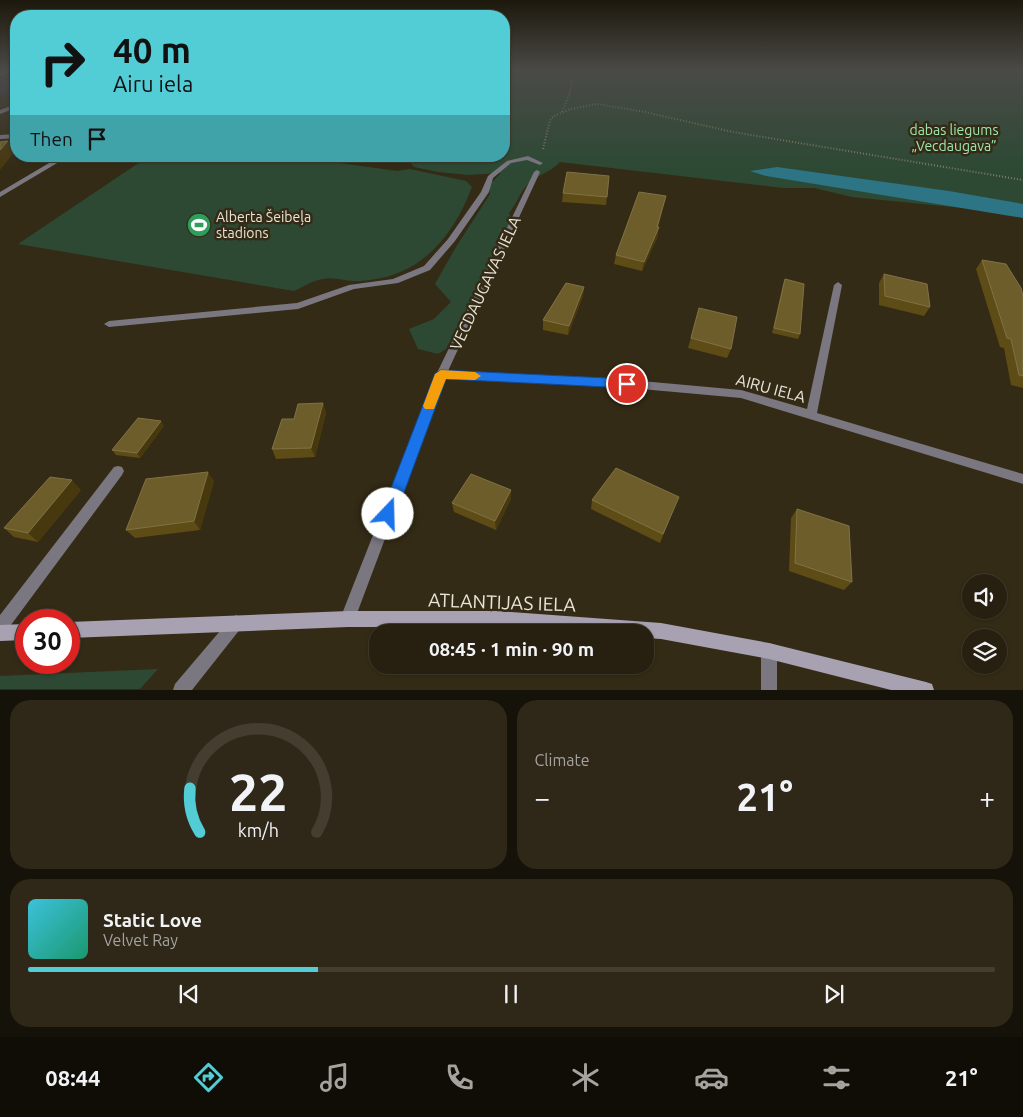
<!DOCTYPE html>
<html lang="en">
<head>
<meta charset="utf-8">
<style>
  body { margin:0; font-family:Ubuntu,sans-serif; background:#2f2819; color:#f1f3f6; height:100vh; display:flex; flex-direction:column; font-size:19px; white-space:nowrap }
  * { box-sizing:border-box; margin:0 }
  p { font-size:16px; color:#a4a39f }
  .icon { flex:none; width:28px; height:28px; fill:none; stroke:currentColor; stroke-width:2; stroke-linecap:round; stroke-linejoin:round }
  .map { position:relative; height:690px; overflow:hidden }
  .sheet { display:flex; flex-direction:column; gap:10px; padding:10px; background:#151209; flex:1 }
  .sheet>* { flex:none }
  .banner { position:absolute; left:10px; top:10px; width:500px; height:152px; border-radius:20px; box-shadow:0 1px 4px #0004,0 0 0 1px #433e30; background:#52ccd5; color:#111; overflow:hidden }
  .controls { position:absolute; left:962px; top:574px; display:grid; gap:10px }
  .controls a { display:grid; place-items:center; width:45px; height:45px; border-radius:50%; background:#272010; box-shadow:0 1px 4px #0004,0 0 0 1px #433e30; font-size:25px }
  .speed { position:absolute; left:15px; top:609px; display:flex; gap:10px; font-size:25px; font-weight:700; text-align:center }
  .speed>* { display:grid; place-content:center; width:65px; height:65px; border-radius:50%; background:#272010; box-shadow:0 1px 4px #0004,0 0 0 1px #433e30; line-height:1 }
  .speed .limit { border:8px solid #d22; background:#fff; color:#111 }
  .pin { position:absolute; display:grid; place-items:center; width:42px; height:42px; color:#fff; margin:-21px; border:2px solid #fff; border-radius:50%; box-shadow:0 1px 5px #0007 }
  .me { position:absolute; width:55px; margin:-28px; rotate:21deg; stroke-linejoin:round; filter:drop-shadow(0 0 4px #0008) }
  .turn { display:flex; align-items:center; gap:18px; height:105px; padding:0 20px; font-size:22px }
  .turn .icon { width:65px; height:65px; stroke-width:2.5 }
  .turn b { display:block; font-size:35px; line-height:42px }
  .then { display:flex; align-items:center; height:48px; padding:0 20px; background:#0003; gap:10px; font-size:19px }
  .big { font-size:38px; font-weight:600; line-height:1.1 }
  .sheet .widget { flex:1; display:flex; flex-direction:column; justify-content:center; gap:8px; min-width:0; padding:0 18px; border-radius:20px; background:#2f2819 }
  .sheet .dial { align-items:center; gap:0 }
  .dial svg { height:130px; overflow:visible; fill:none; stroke:#433e30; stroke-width:7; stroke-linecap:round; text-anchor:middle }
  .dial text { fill:#f1f3f6; stroke:none }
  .song { display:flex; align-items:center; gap:15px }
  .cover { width:60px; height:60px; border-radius:8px; background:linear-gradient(135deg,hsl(190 70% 55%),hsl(160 70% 35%)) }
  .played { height:5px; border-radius:2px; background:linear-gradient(90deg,#52ccd5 30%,#433e30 30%) }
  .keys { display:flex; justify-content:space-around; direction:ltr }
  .heat { display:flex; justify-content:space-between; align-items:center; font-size:28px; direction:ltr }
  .sheet .tiles { flex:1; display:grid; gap:10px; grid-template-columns:1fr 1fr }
  .widget:last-child { grid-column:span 2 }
  .trip { position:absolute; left:369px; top:624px; width:285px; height:50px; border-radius:20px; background:#272010; box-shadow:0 1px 4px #0004,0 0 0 1px #433e30; font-weight:600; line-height:50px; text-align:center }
  .tab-bar { display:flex; height:80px; justify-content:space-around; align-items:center; background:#100d06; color:#a4a39f }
  .tab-bar .icon { width:35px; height:35px }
  .tab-bar .on { color:#52ccd5 }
  .tab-bar b { font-size:22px; color:#f1f3f6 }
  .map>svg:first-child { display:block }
  .industrial { fill:#3f2e39 }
  .green { fill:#2d4934 }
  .water { fill:#2d7484 }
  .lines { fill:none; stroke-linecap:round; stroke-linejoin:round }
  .path { stroke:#847d6c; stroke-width:2; stroke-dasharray:1 2; stroke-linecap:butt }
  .lane { fill:#7a7781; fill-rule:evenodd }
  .street { fill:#7a7781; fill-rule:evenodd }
  .secondary { fill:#a7a1b2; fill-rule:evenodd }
  .wall { fill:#5e4c16 }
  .shaded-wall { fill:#47380e }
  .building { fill:#6d5d2b; stroke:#817246 }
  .route { fill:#1a73e8; stroke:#114b97 }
  .slow { fill:#f59e0b }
  .labels { text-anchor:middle; stroke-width:5; stroke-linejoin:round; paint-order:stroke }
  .far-park-label { font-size:14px; fill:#9fe7b0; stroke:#342b16 }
  .far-poi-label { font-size:14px; fill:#e9e4d7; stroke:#342b16; text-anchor:start }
  .street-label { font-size:16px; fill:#e9e4d7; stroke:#342b16 }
  .near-street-label { font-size:19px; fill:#e9e4d7; stroke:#342b16 }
</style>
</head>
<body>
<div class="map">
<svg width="1023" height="690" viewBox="0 0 1023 690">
  <rect width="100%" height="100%" fill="#342b16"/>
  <path class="industrial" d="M0,71H16V90L0,96Z"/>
  <path class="green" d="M504,71H1023V214L852,197L814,188H784L560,162C551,172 537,175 527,185C520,192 516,205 509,213L512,220L446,349L438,354L418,349L409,329L434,319L451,302L435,284L456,247L490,194V184L501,173L468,175L438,172L414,167L406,157L380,156L356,161L327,156H504Z
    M149,156H290L397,171L410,169L466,181L472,187C452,239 419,278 360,281C348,282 334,276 322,279C312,281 303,287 294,291L18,244Z
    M158,669L140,689H0V676Z"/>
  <path class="water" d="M777,167L949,191L1023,204V218L766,176L750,171Z"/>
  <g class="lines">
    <path class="path" d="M562,112L570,92L574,71
      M543,149L550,120L554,116L571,109L597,104L645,112L733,132L1023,180"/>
    <path class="lane" d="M7,71H14L0,76V73Z
      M16,134V138L0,139V135Z
      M19,156H41C36,159 24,159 19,156Z
      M61,156H69L0,197V192Z
      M528,156L543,163L540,165L527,160L511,163L493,178L489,192L455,241L430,270L398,283L354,289L298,309L109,327L104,324L109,321L297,303L349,285L393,279L424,266L448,239L481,192L488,176L507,161Z
      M118,466L122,467L124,471L122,475L5,633L0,636V615L114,467Z"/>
    <path class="street" d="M16,104V108L0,114V110Z
      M537,170L540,172L448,371L608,378L741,390L807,409L834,285L838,282L842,285L817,413L1023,474V484L741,398L608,386L445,379L353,624L348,627L343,624L340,619L436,375L534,172Z
      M236,615L241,618L244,623L241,628L192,690H173L175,684L231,618Z
      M769,643L775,645L777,651V690H761V651L763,645Z"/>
    <path class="secondary" d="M348,611H498L661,623L769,643L926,682L932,684L934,690H891L769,659L661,639L645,638V632H577L498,627H348L69,638V622Z
      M26,624V640L0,641V625Z"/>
  </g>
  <path class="wall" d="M609,176L606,205L562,202L563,193Z
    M666,196L658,227V236L642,271L614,264L616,255Z
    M982,260L1023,296V388L1011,385L1004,348L1000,347L976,269Z
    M884,274L930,307L924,316L879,305V283Z
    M785,279L800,334L798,339L772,333L783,284Z
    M584,287L583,296L568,335L543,330V320Z
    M699,308L731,349L727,358L688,348Z
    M323,403L326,413L315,457L276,459L272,449L294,419Z
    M164,426L140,458L116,455L112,450Z
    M214,481L200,530L135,538L126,530Z
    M81,490L38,542L14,537L4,528Z
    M511,499L496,530L454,512L452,503Z
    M592,500L675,506L660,543L591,509Z
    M797,509L852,582L844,590L789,571L791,518Z"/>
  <path class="shaded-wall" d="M8,141L15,151L0,170V150Z
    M659,227L658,236L642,271L644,262Z
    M584,287L583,296L568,335L569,326Z
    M323,403L326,413L315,457L311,448Z
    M161,421L164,426L140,458L137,453Z
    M208,472L214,481L200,530L194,521Z
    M72,480L81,490L38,542L28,533Z
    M511,490V499L496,530L495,521Z"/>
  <path class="building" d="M8,141L0,150V142Z
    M567,172L609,176L607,197L563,193Z
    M639,192L666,196L657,227H659L644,262L616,255Z
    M982,260L1006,264L1021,288L1023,296V376L1019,375L1011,339L1007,338Z
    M884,274L927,284L930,307L885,296Z
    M785,279L804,284L800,334L774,328Z
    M566,283L584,287L569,326L543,320Z
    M699,308L737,317L731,349L691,338Z
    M323,403L311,448L272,449L282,419H294L298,404Z
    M138,418L161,421L137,453L112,450Z
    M616,468L679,497L663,534L592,500Z
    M208,472L194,521L126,530L146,479Z
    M471,474L511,490L495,521L452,503Z
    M50,477L72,480L28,533L4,528Z
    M797,509L849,526L852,582L795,563Z"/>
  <linearGradient id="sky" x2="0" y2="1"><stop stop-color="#1d180c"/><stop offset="0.42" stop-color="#4a4a47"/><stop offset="1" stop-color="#4a4a47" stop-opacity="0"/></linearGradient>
  <rect width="1023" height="168" fill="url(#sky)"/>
  <path class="route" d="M441,370L627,379L633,384L627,388L446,379L396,514L394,519L388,521L383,519L381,514L435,374Z"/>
  <path class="slow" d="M441,370L475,372L481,376L475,380L446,379L434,409H425L423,406L435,374Z"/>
  <defs>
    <g id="stadium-disc" transform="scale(1.25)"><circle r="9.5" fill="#2e9e5b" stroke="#342b16"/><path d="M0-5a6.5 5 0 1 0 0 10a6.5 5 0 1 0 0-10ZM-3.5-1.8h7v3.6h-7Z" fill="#fff"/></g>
  </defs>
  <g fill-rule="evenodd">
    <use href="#stadium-disc" x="199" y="225"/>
  </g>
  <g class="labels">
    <g class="far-park-label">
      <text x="954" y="135">dabas liegums<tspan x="954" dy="16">„Vecdaugava”</tspan></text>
    </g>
    <g class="far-poi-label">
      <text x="216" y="222">Alberta Šeibeļa<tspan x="216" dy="16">stadions</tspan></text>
    </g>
    <g class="street-label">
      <text transform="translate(485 283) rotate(-65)" y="6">VECDAUGAVAS IELA</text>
      <text transform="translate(771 388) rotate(15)" y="6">AIRU IELA</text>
    </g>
    <g class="near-street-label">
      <text transform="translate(502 602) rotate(2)" y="7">ATLANTIJAS IELA</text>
    </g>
  </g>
</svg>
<div class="controls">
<a><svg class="icon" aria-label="sound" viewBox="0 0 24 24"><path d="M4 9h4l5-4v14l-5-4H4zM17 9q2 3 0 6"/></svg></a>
<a><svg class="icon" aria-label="layers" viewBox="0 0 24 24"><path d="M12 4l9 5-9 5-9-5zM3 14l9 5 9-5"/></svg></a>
</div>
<div class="speed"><div class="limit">30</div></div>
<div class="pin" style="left:627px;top:384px;background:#d93025"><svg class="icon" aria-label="arrive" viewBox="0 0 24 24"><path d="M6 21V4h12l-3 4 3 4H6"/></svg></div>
<svg class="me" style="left:388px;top:514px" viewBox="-20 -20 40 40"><circle r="19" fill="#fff"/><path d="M0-13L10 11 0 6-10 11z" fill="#1a73e8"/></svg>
<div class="trip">08:45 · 1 min · 90 m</div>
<div class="banner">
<div class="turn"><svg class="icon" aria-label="right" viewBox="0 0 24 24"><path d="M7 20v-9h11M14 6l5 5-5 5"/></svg><div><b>40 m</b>Airu iela</div></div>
<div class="then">Then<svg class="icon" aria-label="arrive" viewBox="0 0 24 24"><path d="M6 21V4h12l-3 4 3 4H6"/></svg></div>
</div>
</div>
<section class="sheet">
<div class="tiles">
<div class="widget dial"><svg viewBox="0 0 100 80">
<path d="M14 69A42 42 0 1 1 86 69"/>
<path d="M14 69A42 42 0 0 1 8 42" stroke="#52ccd5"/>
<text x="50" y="56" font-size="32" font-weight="700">22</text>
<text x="50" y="72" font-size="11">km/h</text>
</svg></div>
<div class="widget"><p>Climate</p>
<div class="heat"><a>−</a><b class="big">21°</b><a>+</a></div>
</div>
<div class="widget">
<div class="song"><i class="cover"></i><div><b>Static Love</b><p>Velvet Ray</p></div></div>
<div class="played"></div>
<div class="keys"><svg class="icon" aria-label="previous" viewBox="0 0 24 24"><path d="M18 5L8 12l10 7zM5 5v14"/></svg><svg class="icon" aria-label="pause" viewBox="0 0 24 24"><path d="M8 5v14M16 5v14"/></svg><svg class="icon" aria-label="next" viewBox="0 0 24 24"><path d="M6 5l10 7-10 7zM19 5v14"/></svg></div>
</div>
</div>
</section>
<nav class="tab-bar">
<b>08:44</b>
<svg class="icon on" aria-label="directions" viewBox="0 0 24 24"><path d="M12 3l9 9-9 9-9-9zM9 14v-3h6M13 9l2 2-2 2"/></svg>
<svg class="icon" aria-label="music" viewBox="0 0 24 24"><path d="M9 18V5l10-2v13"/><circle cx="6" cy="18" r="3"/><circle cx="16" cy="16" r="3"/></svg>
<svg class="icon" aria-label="phone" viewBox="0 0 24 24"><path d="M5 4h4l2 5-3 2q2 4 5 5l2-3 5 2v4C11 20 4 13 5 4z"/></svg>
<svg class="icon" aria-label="climate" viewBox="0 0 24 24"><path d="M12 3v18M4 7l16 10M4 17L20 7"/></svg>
<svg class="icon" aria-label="car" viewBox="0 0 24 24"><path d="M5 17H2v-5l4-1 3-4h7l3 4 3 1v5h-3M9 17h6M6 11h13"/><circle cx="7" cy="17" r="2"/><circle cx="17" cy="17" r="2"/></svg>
<svg class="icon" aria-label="filters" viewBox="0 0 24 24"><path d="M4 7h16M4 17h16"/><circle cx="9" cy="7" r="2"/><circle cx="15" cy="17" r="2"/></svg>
<b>21°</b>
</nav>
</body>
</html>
